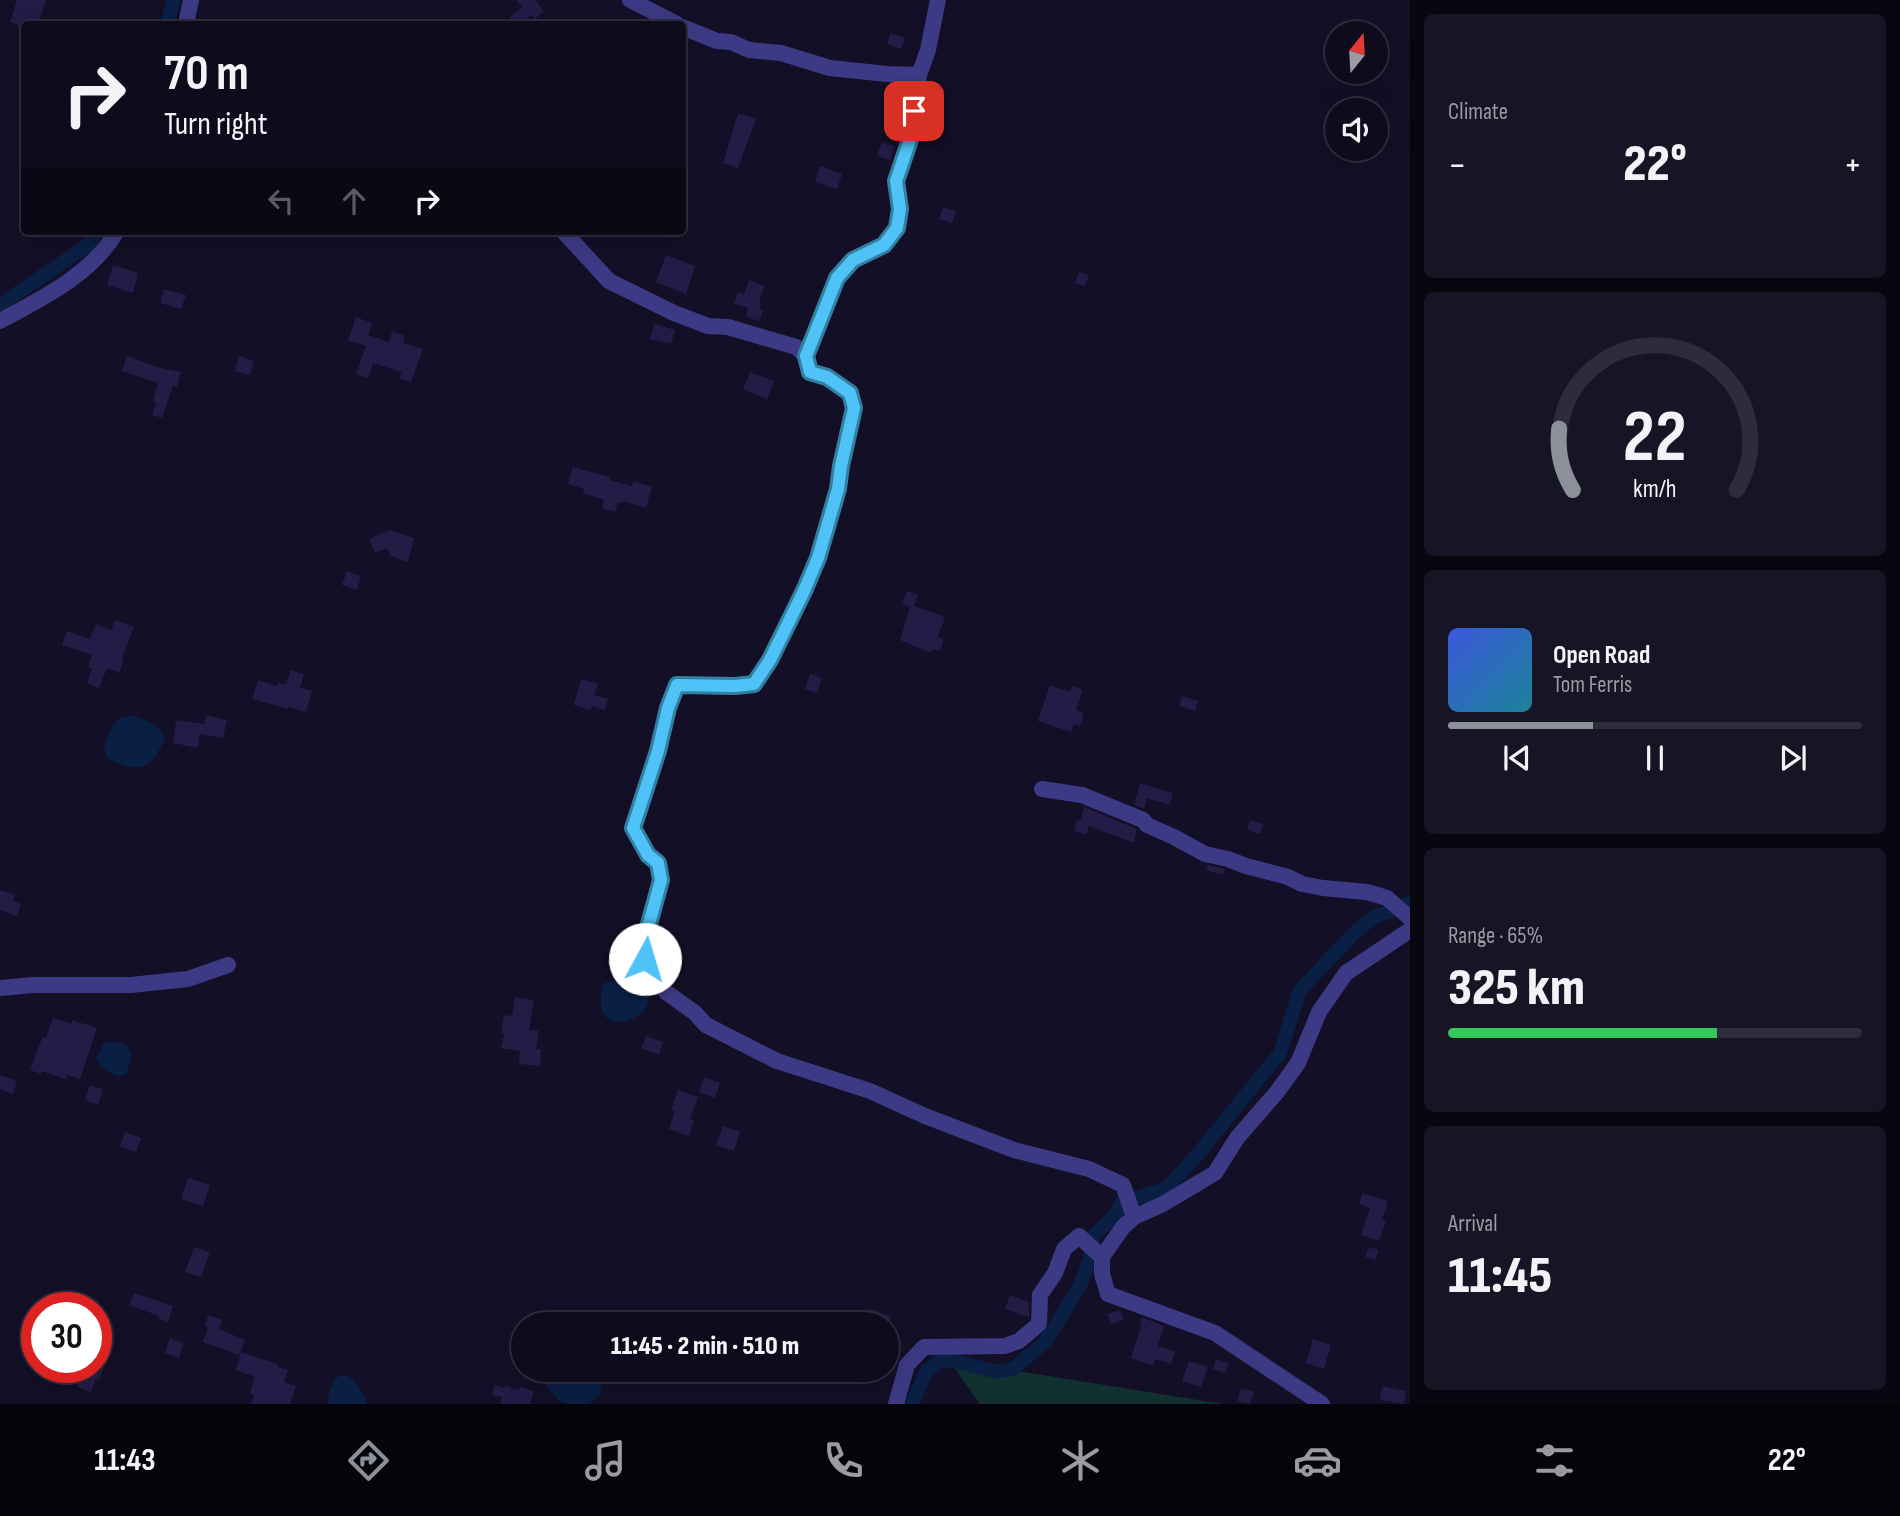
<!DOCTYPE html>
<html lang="en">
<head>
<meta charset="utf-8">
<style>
  body { margin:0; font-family:"Sofia Sans Condensed",sans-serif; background:#171425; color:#f1f3f6; height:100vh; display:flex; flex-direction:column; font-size:26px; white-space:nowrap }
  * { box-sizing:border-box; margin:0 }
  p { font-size:23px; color:#9b9ba3 }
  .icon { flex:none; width:38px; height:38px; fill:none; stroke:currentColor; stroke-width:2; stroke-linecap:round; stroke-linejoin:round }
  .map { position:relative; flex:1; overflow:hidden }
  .sheet { display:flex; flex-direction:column; gap:14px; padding:14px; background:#08060f; width:490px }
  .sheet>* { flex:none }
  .guide { position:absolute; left:21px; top:21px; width:665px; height:214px; border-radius:7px; box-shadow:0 7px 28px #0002,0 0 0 2px #2e2b3b; background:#0e0b1c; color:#f1f3f6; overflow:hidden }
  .needle { width:46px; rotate:18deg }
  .tools { position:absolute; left:1325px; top:21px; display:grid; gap:14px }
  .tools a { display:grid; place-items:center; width:63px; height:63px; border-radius:50%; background:#0e0b1c; box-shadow:0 7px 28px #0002,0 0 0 2px #2e2b3b; font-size:35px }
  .speed { position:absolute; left:21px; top:1292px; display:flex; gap:14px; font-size:35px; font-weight:700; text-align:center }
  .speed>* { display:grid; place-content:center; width:91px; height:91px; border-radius:50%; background:#0e0b1c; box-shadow:0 7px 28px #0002,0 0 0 2px #2e2b3b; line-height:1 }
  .speed .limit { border:10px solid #d22; background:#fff; color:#111 }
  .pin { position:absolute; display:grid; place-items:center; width:60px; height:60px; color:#fff; margin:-30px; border-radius:14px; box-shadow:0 4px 10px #0006 }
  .me { position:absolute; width:77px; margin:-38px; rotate:6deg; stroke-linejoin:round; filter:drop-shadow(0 0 5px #0008) }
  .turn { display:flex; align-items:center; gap:24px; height:147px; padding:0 28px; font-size:32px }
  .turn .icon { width:91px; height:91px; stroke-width:2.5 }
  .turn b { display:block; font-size:49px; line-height:60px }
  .lanes { display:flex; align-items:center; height:66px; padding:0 28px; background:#0003; justify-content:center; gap:35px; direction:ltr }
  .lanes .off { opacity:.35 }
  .big { font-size:52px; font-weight:800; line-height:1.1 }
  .sheet .card { flex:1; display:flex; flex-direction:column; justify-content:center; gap:10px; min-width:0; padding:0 24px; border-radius:10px; background:#171425 }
  .sheet .dial { align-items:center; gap:0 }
  .dial svg { height:182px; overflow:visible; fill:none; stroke:#2e2b3b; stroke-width:7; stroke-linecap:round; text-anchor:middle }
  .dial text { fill:#f1f3f6; stroke:none }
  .song { display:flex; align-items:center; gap:21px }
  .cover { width:84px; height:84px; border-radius:10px; background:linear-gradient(135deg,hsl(230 70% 55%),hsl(190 70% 35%)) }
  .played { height:7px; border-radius:4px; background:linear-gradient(90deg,#8c9099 35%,#2e2b3b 35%) }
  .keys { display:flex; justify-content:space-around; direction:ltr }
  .heat { display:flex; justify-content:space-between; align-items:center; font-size:38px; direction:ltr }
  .charge { height:10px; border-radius:5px; background:linear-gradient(90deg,#34c759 65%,#2e2b3b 0) }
  .trip { position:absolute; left:511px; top:1312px; width:388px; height:70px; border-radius:35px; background:#0e0b1c; box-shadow:0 7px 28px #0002,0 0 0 2px #2e2b3b; font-weight:800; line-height:70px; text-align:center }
  .tab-bar { display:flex; height:112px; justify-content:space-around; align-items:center; background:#06040b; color:#9b9ba3 }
  .tab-bar .icon { width:49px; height:49px }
  .tab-bar .active { color:#8c9099 }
  .tab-bar b { font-size:32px; color:#f1f3f6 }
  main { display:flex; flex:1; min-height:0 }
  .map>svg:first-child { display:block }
  .green { fill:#12302f }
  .water { fill:#0a1f44 }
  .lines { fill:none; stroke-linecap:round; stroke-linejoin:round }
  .canal { stroke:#0a1f44; stroke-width:14 }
  .building { fill:#241b47 }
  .minor { stroke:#3d3a85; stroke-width:16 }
  .route-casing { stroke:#337fa1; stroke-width:18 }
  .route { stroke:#4fc3f7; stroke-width:12 }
</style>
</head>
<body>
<main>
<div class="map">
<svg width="1410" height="1404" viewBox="0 0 1410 1404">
  <rect width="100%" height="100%" fill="#130f26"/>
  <path class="green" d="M949,1360L1223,1404H980Z"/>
  <path class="water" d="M131,716C145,719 160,724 165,738C152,770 136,775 107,758L104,747L113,725L121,717Z
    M629,978C692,1003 584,1060 603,984L610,981Z
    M113,1041L126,1044L132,1055L127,1073L119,1076C108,1073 101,1069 96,1058L104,1043Z
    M555,1370H597L602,1392L589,1404H566L558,1400L546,1385Z
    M345,1375C357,1380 362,1393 368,1404H328C328,1394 331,1385 337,1377Z"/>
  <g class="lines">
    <path class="canal" d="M167,24L174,0
      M0,305L88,245L97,231
      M912,1404L926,1372L938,1362L949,1360L997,1372L1014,1368L1045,1342L1080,1286L1090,1258L1093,1236L1115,1215L1122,1202L1166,1189L1198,1154L1280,1053L1300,990L1355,932L1374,917L1410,903"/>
  </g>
  <path class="building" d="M17,0H46L38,24H24V27L10,22Z
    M516,0H535L544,11L535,19L531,15L520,24H515L510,17L522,7Z
    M890,33L905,38L901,49L887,44Z
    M738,113L756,119L738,168L723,163Z
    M882,142L895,146L890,160L877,156Z
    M820,166L842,174L837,189L815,182Z
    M943,207L956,212L952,223L939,219Z
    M666,255L695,266L686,294L656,282Z
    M113,265L138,273L133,293L107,285Z
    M1079,272L1089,275L1085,286L1075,283Z
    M749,280L764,286L759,302L761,303L759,309L763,311L759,321L746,317L748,308L734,304L738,292L744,294Z
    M164,289L186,295L181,309L160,303Z
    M356,317L372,323L368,335L389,342L392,331L405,336L403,343L423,349L411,382L399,378L402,372L373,363L368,378L356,374L366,346L348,340Z
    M654,324L675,330L671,344L650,339Z
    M127,356L157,367L181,372L177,387L173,386L162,418L152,415L156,403L153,402L158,383L122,371Z
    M239,356L254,361L250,375L235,371Z
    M750,372L774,381L767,399L743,389Z
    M573,467L610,477L609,480L632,486L633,481L652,487L646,508L623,501V503L618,502L615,512L602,508L604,500L583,493L584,489L568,484Z
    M389,530L414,538L408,562L391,556L387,548L375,553L369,539Z
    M347,571L361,576L357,590L342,585Z
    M907,591L918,595L914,606L945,617L938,637L944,639L940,651L932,649L931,653L900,640L910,607L902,604Z
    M115,620L134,627L122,658L124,659L119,673L107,668L99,688L87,683L92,669L88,667L92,655L62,645L67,631L90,639L96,624L111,630Z
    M291,670L304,674L300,688L312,691L306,712L288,707L287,709L252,699L258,680L277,686L278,683L286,685Z
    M810,674L822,678L817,693L805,689Z
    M581,679L598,684L594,695L608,699L605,710L592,706L591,710L574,705Z
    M1050,685L1070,692L1072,686L1083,690L1076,710L1084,713L1080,726L1074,724L1071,732L1038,721Z
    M1182,696L1198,701L1195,711L1179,706Z
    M206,715L227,720L223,738L200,734L198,748L173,743L176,720L204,724Z
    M1140,783L1173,793L1170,805L1147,798L1144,809L1134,805Z
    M1084,807L1137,829L1134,843L1089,826L1086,835L1074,831L1077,820L1080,821Z
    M1250,820L1263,824L1260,834L1247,830Z
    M1208,865L1225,869L1223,875L1206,870Z
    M0,890L15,895L13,901L21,904L17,916L0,910Z
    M515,997L534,1000L529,1030L539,1031L536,1049H541L540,1066L519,1064L520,1051L501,1048L504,1034L501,1033L504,1015L512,1016Z
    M53,1018L71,1024L72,1020L97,1028L80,1079L67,1075L65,1079L42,1071L41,1074L30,1070L42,1038L46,1037Z
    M646,1036L663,1042L659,1055L641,1048Z
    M0,1075L17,1081L13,1094L0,1089Z
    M704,1077L720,1083L715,1098L699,1092Z
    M90,1085L103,1089L98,1105L85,1100Z
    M678,1090L698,1097L690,1119L694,1120L689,1136L669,1129L675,1111L671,1110Z
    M723,1126L740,1132L734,1151L716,1145Z
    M125,1132L141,1138L136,1152L120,1147Z
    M188,1178L210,1185L203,1206L181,1199Z
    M1362,1193L1388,1201L1382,1220L1386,1221L1379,1241L1361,1235L1370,1208L1359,1204Z
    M194,1247L210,1252L201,1277L185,1272Z
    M1369,1247L1379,1250L1375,1260L1365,1257Z
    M134,1293L173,1306L168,1322L158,1318L159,1316L129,1305Z
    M1010,1295L1029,1302V1317L1005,1309Z
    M868,1308L891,1316L888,1325H863Z
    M1120,1310L1124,1319L1111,1324L1107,1314Z
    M208,1315L222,1320L219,1329L245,1340L239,1355L203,1342L208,1327L205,1326Z
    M1141,1317L1164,1326L1158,1346L1175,1351L1171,1364L1155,1359L1153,1366L1131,1358L1142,1323L1140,1322Z
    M170,1338L183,1343L179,1358L165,1353Z
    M1313,1339L1331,1345L1324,1369L1306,1363Z
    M241,1352L278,1364L277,1366L288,1370L284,1382L296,1386L290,1404H251L254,1395L250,1393L255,1377L236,1370Z
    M1216,1359L1229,1363L1225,1373L1213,1369Z
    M1189,1361L1208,1367L1201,1387L1182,1381Z
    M88,1367H104L99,1380L96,1379L91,1392L77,1387L80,1377L84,1378Z
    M506,1384L508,1387L519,1390L520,1387L534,1391L530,1404H500L502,1397L492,1395L495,1385L505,1388Z
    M1382,1386L1406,1391L1404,1404L1380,1400Z
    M1241,1388L1254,1392L1250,1404L1237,1401Z"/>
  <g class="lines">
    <path class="minor" d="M630,0L677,24
      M186,24L191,0
      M682,27L717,41L731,42L749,50L781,53L830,68L887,74L919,75L913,131L896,181L900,209L897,228L884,245L853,260L837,278L806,356L810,372L827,377L850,393L854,408L841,466L838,489L818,558L804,591L770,660L754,684L735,686L677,685L668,708L658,752L633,828L648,855L658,863L661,879L646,935L645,959L666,992L695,1013L706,1025L777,1061L870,1091L925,1116L1014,1150L1089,1169L1123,1185L1134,1217
      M919,75L928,50L938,0
      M563,231L609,281L674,313L708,326L728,327L796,347L806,356
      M0,321C43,298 92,274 117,231
      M1042,789L1082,795L1143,820L1147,825L1174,837L1205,854L1228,859L1246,866L1288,877L1302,884L1323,888L1367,892L1387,898L1410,918
      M0,988L33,985H131L188,979L228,965
      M896,1404L907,1365L924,1347L1005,1346L1019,1341L1039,1324L1040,1295L1055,1273L1064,1249L1079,1236L1102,1257
      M1322,1404L1215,1333L1108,1294L1102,1274V1257L1123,1227L1134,1217L1163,1204L1215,1173L1237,1138L1277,1092L1298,1063L1319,1012L1346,973L1410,930"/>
  </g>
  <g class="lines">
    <g class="route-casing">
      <path id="route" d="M645,959L646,935L661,880L658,863L648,855L633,828L658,751L668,708L677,685L735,686L754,684L770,660L804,591L818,558L838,489L841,466L854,408L850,393L827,377L810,372L806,356L837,278L853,260L884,245L897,228L900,209L896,181L913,131L914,111"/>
    </g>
    <use href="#route" class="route"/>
  </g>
</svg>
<div class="tools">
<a><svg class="needle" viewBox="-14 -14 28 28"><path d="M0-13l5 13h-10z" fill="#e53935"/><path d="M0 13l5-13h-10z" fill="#9b9ba3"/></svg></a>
<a><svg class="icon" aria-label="sound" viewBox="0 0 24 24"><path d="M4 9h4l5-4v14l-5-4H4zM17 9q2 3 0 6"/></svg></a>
</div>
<div class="speed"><div class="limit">30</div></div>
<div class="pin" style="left:914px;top:111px;background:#d93025"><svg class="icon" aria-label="arrive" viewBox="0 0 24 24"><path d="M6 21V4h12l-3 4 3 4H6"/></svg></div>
<svg class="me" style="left:645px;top:959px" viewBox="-20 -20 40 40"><circle r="19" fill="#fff"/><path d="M0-13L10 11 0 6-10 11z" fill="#4fc3f7"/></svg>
<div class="trip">11:45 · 2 min · 510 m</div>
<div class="guide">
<div class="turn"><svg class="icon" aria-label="right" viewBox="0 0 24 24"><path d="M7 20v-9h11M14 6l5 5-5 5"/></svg><div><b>70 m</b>Turn right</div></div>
<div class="lanes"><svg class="icon off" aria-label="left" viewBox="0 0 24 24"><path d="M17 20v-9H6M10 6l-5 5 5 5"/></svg><svg class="icon off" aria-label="ahead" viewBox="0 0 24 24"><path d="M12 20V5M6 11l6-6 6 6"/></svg><svg class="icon" aria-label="right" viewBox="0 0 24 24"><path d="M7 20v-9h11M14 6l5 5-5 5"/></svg></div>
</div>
</div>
<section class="sheet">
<div class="card"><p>Climate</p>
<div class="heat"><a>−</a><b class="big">22°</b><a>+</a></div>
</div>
<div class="card dial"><svg viewBox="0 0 100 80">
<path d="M14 69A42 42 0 1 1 86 69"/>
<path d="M14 69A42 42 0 0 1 8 42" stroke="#8c9099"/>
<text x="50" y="56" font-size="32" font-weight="700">22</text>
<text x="50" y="72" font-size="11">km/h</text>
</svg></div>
<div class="card">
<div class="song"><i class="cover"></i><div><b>Open Road</b><p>Tom Ferris</p></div></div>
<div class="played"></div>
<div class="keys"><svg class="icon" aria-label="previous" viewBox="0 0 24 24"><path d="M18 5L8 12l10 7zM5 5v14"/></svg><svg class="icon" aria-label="pause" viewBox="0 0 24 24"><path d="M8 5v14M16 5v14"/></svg><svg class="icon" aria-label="next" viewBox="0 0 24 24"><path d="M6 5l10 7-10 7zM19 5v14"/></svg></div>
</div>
<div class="card"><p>Range · 65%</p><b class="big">325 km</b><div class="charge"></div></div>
<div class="card"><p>Arrival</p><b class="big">11:45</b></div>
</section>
</main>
<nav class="tab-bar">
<b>11:43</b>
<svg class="icon active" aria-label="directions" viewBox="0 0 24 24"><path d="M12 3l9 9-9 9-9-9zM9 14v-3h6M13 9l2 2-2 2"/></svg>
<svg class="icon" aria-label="music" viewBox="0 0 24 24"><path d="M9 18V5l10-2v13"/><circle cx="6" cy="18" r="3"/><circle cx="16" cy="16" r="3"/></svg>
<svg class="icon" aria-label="phone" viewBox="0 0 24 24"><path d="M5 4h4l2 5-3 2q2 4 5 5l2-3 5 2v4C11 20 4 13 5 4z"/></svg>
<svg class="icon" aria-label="climate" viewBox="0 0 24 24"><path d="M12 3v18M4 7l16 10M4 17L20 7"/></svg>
<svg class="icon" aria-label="car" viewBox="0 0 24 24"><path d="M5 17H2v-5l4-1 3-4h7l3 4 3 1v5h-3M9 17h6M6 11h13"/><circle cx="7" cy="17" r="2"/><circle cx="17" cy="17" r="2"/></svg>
<svg class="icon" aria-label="filters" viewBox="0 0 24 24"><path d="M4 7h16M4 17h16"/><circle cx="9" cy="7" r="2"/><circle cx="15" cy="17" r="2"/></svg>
<b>22°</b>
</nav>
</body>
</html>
